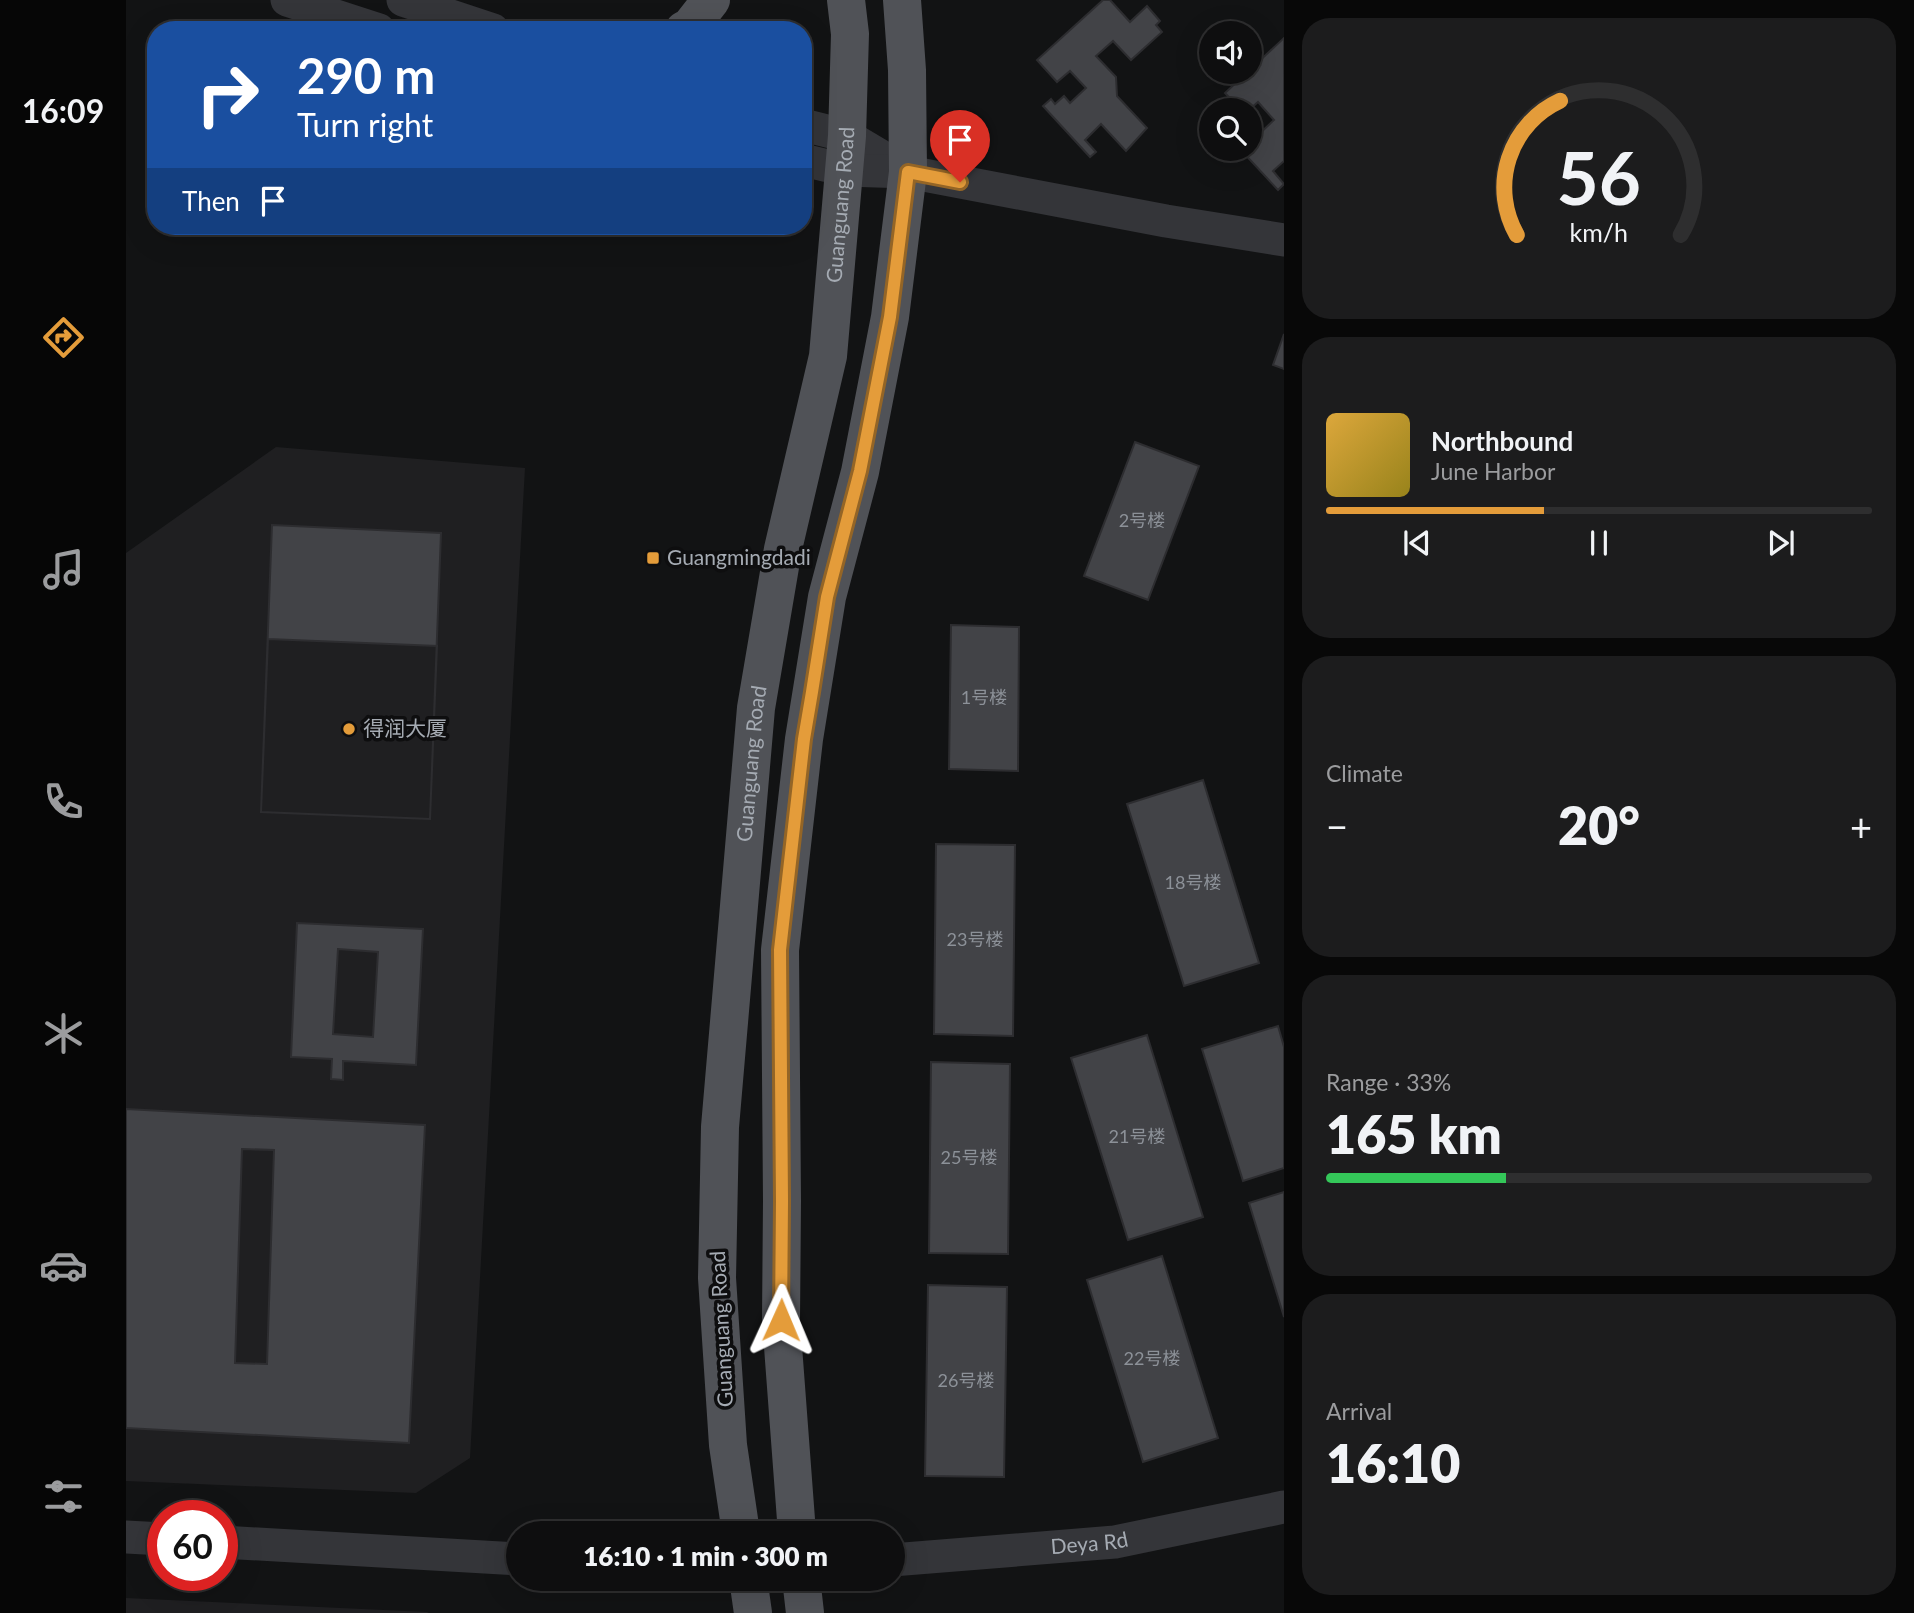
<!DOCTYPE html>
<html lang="en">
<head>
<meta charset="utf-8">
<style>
  body { margin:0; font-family:Lato,"Noto Sans SC",sans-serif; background:#1c1c1d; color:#f1f3f6; height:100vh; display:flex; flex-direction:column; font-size:26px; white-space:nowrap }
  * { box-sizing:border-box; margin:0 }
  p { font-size:23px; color:#9b9c9e }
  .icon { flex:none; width:38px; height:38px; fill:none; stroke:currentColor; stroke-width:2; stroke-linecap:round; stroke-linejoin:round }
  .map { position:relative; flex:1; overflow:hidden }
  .drawer { display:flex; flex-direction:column; gap:18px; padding:18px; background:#080808; width:630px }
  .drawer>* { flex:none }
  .guide { position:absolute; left:21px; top:21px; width:665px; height:214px; border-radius:28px; box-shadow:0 7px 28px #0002,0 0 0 2px #2e2e2f; background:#1a4fa0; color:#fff; overflow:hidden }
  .controls { position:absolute; left:1073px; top:21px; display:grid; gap:14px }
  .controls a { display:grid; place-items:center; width:63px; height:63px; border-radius:50%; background:#0e0e0f; box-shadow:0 7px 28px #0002,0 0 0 2px #2e2e2f; font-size:35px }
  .speed { position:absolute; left:21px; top:1500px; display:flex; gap:14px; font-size:35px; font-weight:700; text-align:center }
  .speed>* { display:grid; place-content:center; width:91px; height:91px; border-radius:50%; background:#0e0e0f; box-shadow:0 7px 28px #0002,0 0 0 2px #2e2e2f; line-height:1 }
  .speed .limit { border:10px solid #d22; background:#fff; color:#111 }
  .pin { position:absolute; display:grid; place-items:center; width:60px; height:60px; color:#fff; margin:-72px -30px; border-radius:50% 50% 50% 0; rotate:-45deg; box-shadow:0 0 7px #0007 }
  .pin .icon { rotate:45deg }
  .me { position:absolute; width:77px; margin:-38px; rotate:1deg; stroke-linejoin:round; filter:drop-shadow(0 0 5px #0008) }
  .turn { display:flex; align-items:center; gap:24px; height:147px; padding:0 35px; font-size:32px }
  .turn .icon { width:91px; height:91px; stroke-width:2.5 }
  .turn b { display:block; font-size:49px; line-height:60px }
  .then { display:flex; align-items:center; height:66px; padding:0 35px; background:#0003; gap:14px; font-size:26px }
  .big { font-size:52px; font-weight:800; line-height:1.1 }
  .drawer .tile { flex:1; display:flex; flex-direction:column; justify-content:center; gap:10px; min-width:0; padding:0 24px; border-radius:28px; background:#1c1c1d }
  .drawer .dial { align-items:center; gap:0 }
  .dial svg { height:182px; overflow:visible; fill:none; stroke:#2e2e2f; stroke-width:7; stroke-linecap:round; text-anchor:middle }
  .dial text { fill:#f1f3f6; stroke:none }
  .song { display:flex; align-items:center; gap:21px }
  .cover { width:84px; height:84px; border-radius:10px; background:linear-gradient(135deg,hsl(40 70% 55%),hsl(50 70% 35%)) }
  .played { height:7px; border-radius:4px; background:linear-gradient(90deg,#e49c3a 40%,#2e2e2f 40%) }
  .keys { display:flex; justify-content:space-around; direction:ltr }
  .heat { display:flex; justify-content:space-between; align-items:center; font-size:38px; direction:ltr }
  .charge { height:10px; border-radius:5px; background:linear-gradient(90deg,#34c759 33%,#2e2e2f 0) }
  .trip { position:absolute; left:380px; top:1521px; width:399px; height:70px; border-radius:35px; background:#0e0e0f; box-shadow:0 7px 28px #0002,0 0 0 2px #2e2e2f; font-weight:800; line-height:70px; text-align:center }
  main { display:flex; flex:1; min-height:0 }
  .dock { display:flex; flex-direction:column; width:126px; justify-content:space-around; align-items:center; background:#060606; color:#9b9c9e }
  .dock .icon { width:49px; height:49px }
  .dock .selected { color:#e49c3a }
  .dock b { font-size:32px; color:#f1f3f6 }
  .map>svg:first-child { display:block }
  .built { fill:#1f1f21 }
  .building { fill:#424347; stroke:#2d2d30; stroke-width:2; fill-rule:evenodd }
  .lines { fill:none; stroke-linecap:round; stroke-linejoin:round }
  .minor { stroke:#343539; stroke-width:33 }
  .major { stroke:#505257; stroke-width:38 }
  .route-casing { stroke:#946526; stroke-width:18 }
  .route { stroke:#e49c3a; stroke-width:12 }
  .poi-dot { fill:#e49c3a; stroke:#0e0e0f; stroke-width:2.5 }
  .labels { text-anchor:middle; stroke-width:7; stroke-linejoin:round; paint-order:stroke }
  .number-label { font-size:18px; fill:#8c9198 }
  .street-label { font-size:21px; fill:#a5abb3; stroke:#0e0e0f }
  .poi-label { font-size:21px; fill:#a5abb3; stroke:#0e0e0f; text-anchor:start }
</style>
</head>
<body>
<main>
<nav class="dock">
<b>16:09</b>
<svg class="icon selected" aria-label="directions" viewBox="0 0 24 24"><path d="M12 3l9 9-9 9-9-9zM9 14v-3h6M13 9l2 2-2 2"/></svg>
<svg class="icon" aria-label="music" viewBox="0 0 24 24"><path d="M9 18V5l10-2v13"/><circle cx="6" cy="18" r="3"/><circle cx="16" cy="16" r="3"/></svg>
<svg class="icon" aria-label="phone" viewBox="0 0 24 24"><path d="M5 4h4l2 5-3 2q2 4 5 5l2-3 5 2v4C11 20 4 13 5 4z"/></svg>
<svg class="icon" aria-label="climate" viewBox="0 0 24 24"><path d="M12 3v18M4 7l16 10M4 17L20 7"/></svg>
<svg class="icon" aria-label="car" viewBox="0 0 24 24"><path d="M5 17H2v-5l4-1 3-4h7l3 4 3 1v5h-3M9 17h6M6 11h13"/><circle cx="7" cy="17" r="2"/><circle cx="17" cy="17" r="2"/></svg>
<svg class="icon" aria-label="filters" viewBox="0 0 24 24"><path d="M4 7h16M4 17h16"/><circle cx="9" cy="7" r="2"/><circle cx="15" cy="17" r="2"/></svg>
</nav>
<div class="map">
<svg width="1158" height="1613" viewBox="0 0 1158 1613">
  <rect width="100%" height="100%" fill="#121314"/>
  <path class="built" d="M150,447L399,468L344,1458L290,1493L0,1481V553Z
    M0,1598L301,1612L303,1613H0Z"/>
  <path class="building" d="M977,0H984L1004,22L1021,6L1034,21L1030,25L1036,32L1005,60L987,41L970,56L990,77L991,96L1021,128L1000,151L975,124L959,140L970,152L964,157L917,106L925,99L929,104L938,96L944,103L960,88L944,71L931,82L911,60Z
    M1158,38V161L1147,171L1158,184L1152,190L1114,149H1124V130L1126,128L1132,135L1148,120L1132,102L1123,110H1115L1099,93Z
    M1158,334V369L1147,365Z
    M1009,442L1073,466L1022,600L958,576Z
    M146,525L315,533L304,819L135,812Z
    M825,625L893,627L892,771L823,769Z
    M142,639L311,646L304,819L135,812Z
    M1077,780L1133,963L1058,986L1001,804Z
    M810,844L889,845L887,1036L808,1034Z
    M171,923L297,929L290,1065L217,1061V1080L205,1079L206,1059L165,1057ZM212,949L252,952L247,1037L207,1034Z
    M1152,1026L1158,1047V1168L1117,1181L1076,1049Z
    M1021,1035L1077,1217L1002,1240L945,1058Z
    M805,1062L884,1064L882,1254L803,1253Z
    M0,1109L299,1125L283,1443L0,1428ZM116,1149L148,1150L141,1364L109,1363Z
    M1158,1192V1317L1123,1203Z
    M1036,1256L1092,1438L1017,1462L961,1280Z
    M802,1285L881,1287L878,1477L799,1476Z"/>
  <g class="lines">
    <g class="minor">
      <path d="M161,0L253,30"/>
      <path d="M277,0L367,30"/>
      <path d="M677,125L721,136L780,171"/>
      <path d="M677,160L719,170L782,172L1040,221L1158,240"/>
      <path d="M0,1537L37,1539"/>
      <path d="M96,1542L392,1559"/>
      <path id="s1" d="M766,1560L989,1542L1158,1507"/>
    </g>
    <g class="major">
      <path d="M558,30L564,27L585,0"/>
      <path id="s2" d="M615,1533L602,1445L591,1278L594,1127L630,708L657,549L702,356L721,136L724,34L720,0"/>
      <path d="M671,1533L655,1320L656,1201L654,950L678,739L701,597L734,472L764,317L782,172L781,70L776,0"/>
      <path d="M622,1578L627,1613"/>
      <path d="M675,1578L679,1613"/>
    </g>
  </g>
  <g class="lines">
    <g class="route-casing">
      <path id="route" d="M655,1320L656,1201L654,950L678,739L686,692L701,597L734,471L764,317L782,172L834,182"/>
    </g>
    <use href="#route" class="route"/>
  </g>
  <g class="poi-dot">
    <rect x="520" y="551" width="14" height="14" rx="3.5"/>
    <circle cx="223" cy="729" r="7"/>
  </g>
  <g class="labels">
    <g class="number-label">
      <text x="1016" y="527">2号楼</text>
      <text x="858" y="704">1号楼</text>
      <text x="1067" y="889">18号楼</text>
      <text x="849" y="946">23号楼</text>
      <text x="1011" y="1143">21号楼</text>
      <text x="843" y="1164">25号楼</text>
      <text x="1026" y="1365">22号楼</text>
      <text x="840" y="1387">26号楼</text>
    </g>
    <g class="street-label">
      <text dy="7" stroke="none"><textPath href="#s2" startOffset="1339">Guanguang Road</textPath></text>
      <text dy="7" stroke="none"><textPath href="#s2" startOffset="772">Guanguang Road</textPath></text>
      <text transform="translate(596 1329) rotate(-93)" y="7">Guanguang Road</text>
      <text dy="7" stroke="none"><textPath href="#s1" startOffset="198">Deya Rd</textPath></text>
    </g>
    <g class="poi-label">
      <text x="541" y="565">Guangmingdadi</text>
      <text x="237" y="736">得润大厦</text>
    </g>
  </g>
</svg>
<div class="controls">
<a><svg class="icon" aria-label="sound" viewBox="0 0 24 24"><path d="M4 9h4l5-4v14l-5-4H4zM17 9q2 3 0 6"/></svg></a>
<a><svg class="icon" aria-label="search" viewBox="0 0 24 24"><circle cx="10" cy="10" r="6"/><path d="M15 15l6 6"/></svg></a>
</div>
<div class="speed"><div class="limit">60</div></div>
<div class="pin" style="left:834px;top:182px;background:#d93025"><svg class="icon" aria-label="arrive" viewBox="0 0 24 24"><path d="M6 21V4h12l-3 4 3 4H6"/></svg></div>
<svg class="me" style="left:655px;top:1320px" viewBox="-20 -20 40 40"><path d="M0-17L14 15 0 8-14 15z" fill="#e49c3a" stroke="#fff" stroke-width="4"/></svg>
<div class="trip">16:10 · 1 min · 300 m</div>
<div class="guide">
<div class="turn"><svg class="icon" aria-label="right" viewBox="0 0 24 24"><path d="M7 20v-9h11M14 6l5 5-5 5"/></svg><div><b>290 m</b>Turn right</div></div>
<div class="then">Then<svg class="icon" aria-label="arrive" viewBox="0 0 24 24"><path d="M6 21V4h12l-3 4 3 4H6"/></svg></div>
</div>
</div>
<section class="drawer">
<div class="tile dial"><svg viewBox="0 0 100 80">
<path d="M14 69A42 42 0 1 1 86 69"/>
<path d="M14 69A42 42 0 0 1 33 10" stroke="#e49c3a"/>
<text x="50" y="56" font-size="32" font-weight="700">56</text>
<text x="50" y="72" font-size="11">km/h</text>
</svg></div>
<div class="tile">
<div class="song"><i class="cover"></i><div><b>Northbound</b><p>June Harbor</p></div></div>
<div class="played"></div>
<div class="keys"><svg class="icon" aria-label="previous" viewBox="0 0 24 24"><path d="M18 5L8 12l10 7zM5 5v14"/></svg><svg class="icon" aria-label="pause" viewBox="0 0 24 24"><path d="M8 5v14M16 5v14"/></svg><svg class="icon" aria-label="next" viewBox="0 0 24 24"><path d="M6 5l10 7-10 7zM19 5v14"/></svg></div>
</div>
<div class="tile"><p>Climate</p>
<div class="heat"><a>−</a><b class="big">20°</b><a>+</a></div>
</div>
<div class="tile"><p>Range · 33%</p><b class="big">165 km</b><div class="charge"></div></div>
<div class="tile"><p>Arrival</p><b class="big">16:10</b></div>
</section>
</main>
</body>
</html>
